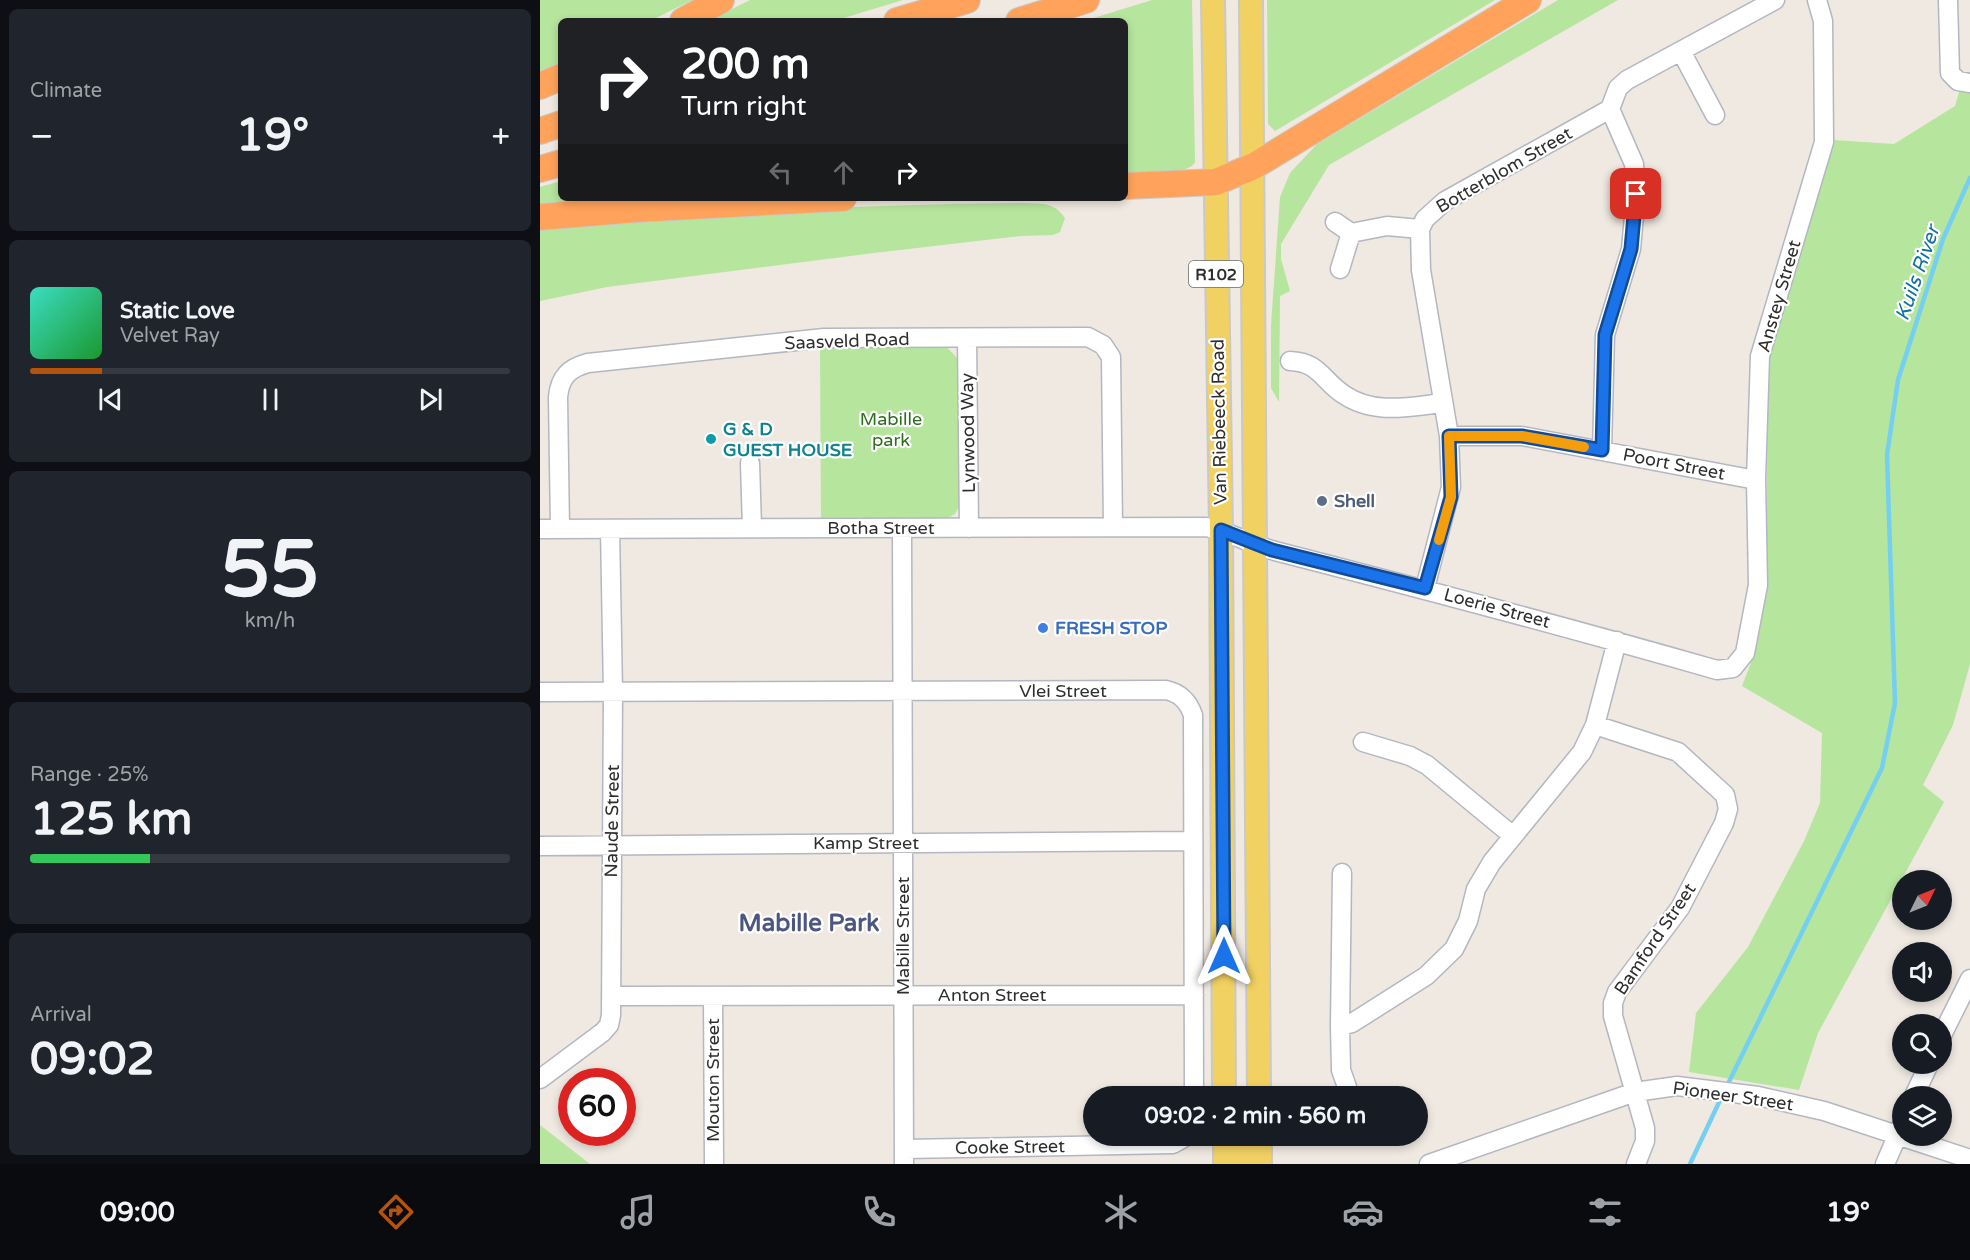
<!DOCTYPE html>
<html lang="en">
<head>
<meta charset="utf-8">
<style>
  body { margin:0; font-family:"Varela Round",sans-serif; background:#20242c; color:#f1f3f6; height:100vh; display:flex; flex-direction:column; font-size:22px; white-space:nowrap }
  * { box-sizing:border-box; margin:0 }
  p { font-size:20px; color:#9ea1a6 }
  .icon { flex:none; width:33px; height:33px; fill:none; stroke:currentColor; stroke-width:2; stroke-linecap:round; stroke-linejoin:round }
  .map { position:relative; flex:1; overflow:hidden }
  .panel { display:flex; flex-direction:column; gap:9px; padding:9px; background:#0d0f14; width:540px }
  .panel>* { flex:none }
  .guide { position:absolute; left:18px; top:18px; width:570px; height:183px; border-radius:9px; box-shadow:0 3px 9px #0003; background:#202124; color:#fff; overflow:hidden }
  .needle { width:39px; rotate:47deg }
  .tools { position:absolute; left:1352px; top:870px; display:grid; gap:12px }
  .tools a { display:grid; place-items:center; width:60px; height:60px; border-radius:50%; background:#171b24; box-shadow:0 3px 9px #0003; font-size:30px }
  .speed { position:absolute; left:18px; top:1068px; display:flex; gap:12px; font-size:30px; font-weight:700; text-align:center }
  .speed>* { display:grid; place-content:center; width:78px; height:78px; border-radius:50%; background:#171b24; box-shadow:0 3px 9px #0003; line-height:1 }
  .speed .limit { border:9px solid #d22; background:#fff; color:#111 }
  .pin { position:absolute; display:grid; place-items:center; width:51px; height:51px; color:#fff; margin:-26px; border-radius:12px; box-shadow:0 3px 9px #0006 }
  .me { position:absolute; width:66px; margin:-33px; rotate:0deg; stroke-linejoin:round; filter:drop-shadow(0 0 4px #0008) }
  .turn { display:flex; align-items:center; gap:21px; height:126px; padding:0 24px; font-size:27px }
  .turn .icon { width:78px; height:78px; stroke-width:2.5 }
  .turn b { display:block; font-size:42px; line-height:51px }
  .lanes { display:flex; align-items:center; height:57px; padding:0 24px; background:#0003; justify-content:center; gap:30px; direction:ltr }
  .lanes .off { opacity:.35 }
  .big { font-size:45px; font-weight:700; line-height:1.1 }
  .panel .widget { flex:1; display:flex; flex-direction:column; justify-content:center; gap:9px; min-width:0; padding:0 21px; border-radius:9px; background:#20242c }
  .panel .dial { align-items:center; gap:0 }
  .dial b { font-size:78px; line-height:1 }
  .song { display:flex; align-items:center; gap:18px }
  .cover { width:72px; height:72px; border-radius:9px; background:linear-gradient(135deg,hsl(170 70% 55%),hsl(130 70% 35%)) }
  .played { height:6px; border-radius:3px; background:linear-gradient(90deg,#b45309 15%,#363941 15%) }
  .keys { display:flex; justify-content:space-around; direction:ltr }
  .heat { display:flex; justify-content:space-between; align-items:center; font-size:33px; direction:ltr }
  .charge { height:9px; border-radius:4px; background:linear-gradient(90deg,#34c759 25%,#363941 0) }
  .trip { position:absolute; left:543px; top:1086px; width:345px; height:60px; border-radius:30px; background:#171b24; box-shadow:0 3px 9px #0003; font-weight:700; line-height:60px; text-align:center }
  .dock { display:flex; height:96px; justify-content:space-around; align-items:center; background:#090b0e; color:#9ea1a6 }
  .dock .icon { width:42px; height:42px }
  .dock .on { color:#b45309 }
  .dock b { font-size:27px; color:#f1f3f6 }
  main { display:flex; flex:1; min-height:0 }
  .map>svg:first-child { display:block }
  .green { fill:#b6e59e }
  .lines { fill:none; stroke-linecap:round; stroke-linejoin:round }
  .stream { stroke:#75cff0; stroke-width:4.5 }
  .minor-casing { stroke:#b4b7c1; stroke-width:21 }
  .major-casing { stroke:#c9c9c9; stroke-width:26 }
  .highway-casing { stroke:#c9c9c9; stroke-width:28 }
  .minor { stroke:#fff; stroke-width:18 }
  .major { stroke:#f2d163; stroke-width:22 }
  .highway { stroke:#ffa35c; stroke-width:26 }
  .route-casing { stroke:#114b97; stroke-width:15 }
  .route { stroke:#1a73e8; stroke-width:10 }
  .slow { stroke:#f59e0b; stroke-width:10 }
  .culture-dot { fill:#0f9aa8; stroke:#fff; stroke-width:2 }
  .service-dot { fill:#5c6f8a; stroke:#fff; stroke-width:2 }
  .shop-dot { fill:#3f7fe0; stroke:#fff; stroke-width:2 }
  .labels { text-anchor:middle; stroke-width:4.5; stroke-linejoin:round; paint-order:stroke }
  .shield { fill:#fff; stroke:#6d6d6d; stroke-width:1.5 }
  .shield-label { font-size:16px; font-weight:bold; fill:#2e2e2e }
  .street-label { font-size:18px; fill:#2e2e2e; stroke:#fff }
  .park-label { font-size:18px; fill:#2c6e1b; stroke:#fff }
  .culture-label { font-size:18px; font-weight:bold; fill:#0d838f; stroke:#fff; text-anchor:start }
  .service-label { font-size:18px; font-weight:bold; fill:#4e5e75; stroke:#fff; text-anchor:start }
  .shop-label { font-size:18px; font-weight:bold; fill:#366cbe; stroke:#fff; text-anchor:start }
  .water-label { font-size:20px; font-style:italic; fill:#0d6fa3; stroke:#fff }
  .district-label { font-size:24px; font-weight:bold; fill:#4d5680; stroke:#fff }
</style>
</head>
<body>
<main>
<section class="panel">
<div class="widget"><p>Climate</p>
<div class="heat"><a>−</a><b class="big">19°</b><a>+</a></div>
</div>
<div class="widget">
<div class="song"><i class="cover"></i><div><b>Static Love</b><p>Velvet Ray</p></div></div>
<div class="played"></div>
<div class="keys"><svg class="icon" aria-label="previous" viewBox="0 0 24 24"><path d="M18 5L8 12l10 7zM5 5v14"/></svg><svg class="icon" aria-label="pause" viewBox="0 0 24 24"><path d="M8 5v14M16 5v14"/></svg><svg class="icon" aria-label="next" viewBox="0 0 24 24"><path d="M6 5l10 7-10 7zM19 5v14"/></svg></div>
</div>
<div class="widget dial"><b>55</b><p>km/h</p></div>
<div class="widget"><p>Range · 25%</p><b class="big">125 km</b><div class="charge"></div></div>
<div class="widget"><p>Arrival</p><b class="big">09:02</b></div>
</section>
<div class="map">
<svg width="1430" height="1164" viewBox="0 0 1430 1164">
  <rect width="100%" height="100%" fill="#efe9e1"/>
  <path class="green" d="M0,0H152L110,21H21V62L0,71Z
    M210,0H363L294,21H168Z
    M612,0H652L655,162C649,176 600,174 585,175V21H544Z
    M727,0H955L735,131L728,124Z
    M1018,0H1078L789,165L741,244V259L750,291L740,296L739,402L731,388V325L740,197L750,173L777,144Z
    M1420,89H1430V664L1413,725L1383,785L1404,802L1278,1033L1259,1090L1149,1072L1156,1013L1208,947L1264,841L1280,803L1282,733L1202,686L1212,660L1225,586L1229,355L1293,140L1354,144L1415,106Z
    M21,181V198H119L0,209V187Z
    M485,203C503,204 514,202 525,218L520,232L513,235L481,236L334,253L67,287L0,301V227C161,212 323,205 485,203Z
    M405,345L418,359L422,502L415,514L406,519L281,520L280,346Z
    M0,1125L50,1164H0Z"/>
  <g class="lines">
    <path class="stream" d="M1186,1088L1342,768L1355,703L1347,455L1358,380L1403,239L1430,178
      M1150,1164L1182,1096"/>
    <g class="minor-casing">
      <path id="minor" d="M1408,0L1410,73L1418,81L1430,83
        M1141,51L1175,115
        M795,222L811,233
        M800,269L811,233L847,226L880,229
        M427,338L429,528
        M750,361C779,362 782,380 803,394C833,415 868,407 902,403
        M909,436H982L1216,480
        M1062,450L1065,335L1091,249L1096,194L1094,164L1070,109
        M210,463L212,527
        M362,528L364,1164
        M0,529L666,527C691,532 712,545 735,551C883,589 1030,628 1177,670L1193,668L1205,653L1218,585L1216,480L1220,356L1284,142L1283,21L1277,0
        M20,529L18,397C20,377 29,368 48,363L284,338L548,337L563,345L571,357L573,527
        M885,588L911,487L909,436L881,270L880,229L885,219L905,201L1070,109L1078,88L1087,80L1235,0
        M0,692L626,690C640,693 648,701 653,715L654,1096
        M1055,725L1138,752L1185,795L1188,809L1184,823L1140,908L1077,992L1073,1003V1016L1105,1128V1141L1096,1164
        M823,742L870,756L887,765L973,836
        M0,846L653,841
        M802,873L800,1026L801,1070L807,1087
        M71,996L654,995
        M173,996L174,1164
        M800,1026L812,1023L886,976L914,949L928,921L936,889L952,862L1042,752L1055,725L1077,641
        M1401,1037L1430,979
        M0,1079L63,1032L69,1025L71,1015L73,693L70,529
        M1374,1096L1389,1064
        M364,1149L633,1144L647,1136
        M889,1164L1095,1092L1137,1086L1218,1096L1284,1111L1430,1159
        M1345,1164L1362,1125"/>
    </g>
    <g class="major-casing">
      <path id="major" d="M673,0L681,530L684,1096
        M711,0L719,1096
        M685,1136V1164
        M703,1136L704,1164
        M720,1136V1164"/>
    </g>
    <g class="highway-casing">
      <path id="highway" d="M143,21L181,0
        M357,21L427,0
        M479,21L546,0
        M0,86L21,77
        M0,131L21,124
        M0,169L21,163
        M585,186L676,182L714,166L988,0
        M0,217L97,209L303,198"/>
    </g>
    <use href="#minor" class="minor"/>
    <use href="#major" class="major"/>
    <use href="#highway" class="highway"/>
  </g>
  <g class="lines">
    <g class="route-casing">
      <path id="route" d="M684,956L681,530L732,550L885,588L911,497L909,436H982L1062,450L1065,335L1091,249L1096,194"/>
    </g>
    <use href="#route" class="route"/>
    <path class="slow" d="M899,540L911,497L909,436H982L1044,447"/>
  </g>
  <circle class="culture-dot" cx="171" cy="439" r="6"/>
  <circle class="service-dot" cx="782" cy="501" r="6"/>
  <circle class="shop-dot" cx="503" cy="628" r="6"/>
  <g class="labels">
    <rect class="shield" x="649" y="261" width="54" height="26" rx="4.5"/>
    <g class="shield-label">
      <text x="676" y="280">R102</text>
    </g>
    <g class="street-label">
      <text transform="translate(964 170) rotate(-30)" y="6">Botterblom Street</text>
      <text transform="translate(1239 296) rotate(-74)" y="6">Anstey Street</text>
      <text transform="translate(307 341) rotate(-2)" y="6">Saasveld Road</text>
      <text transform="translate(679 422) rotate(-91)" y="6">Van Riebeeck Road</text>
      <text transform="translate(428 433) rotate(-91)" y="6">Lynwood Way</text>
      <text transform="translate(1134 464) rotate(11)" y="6">Poort Street</text>
      <text x="341" y="534">Botha Street</text>
      <text transform="translate(957 608) rotate(15)" y="6">Loerie Street</text>
      <text x="523" y="697">Vlei Street</text>
      <text transform="translate(72 821) rotate(-89)" y="6">Naude Street</text>
      <text x="326" y="849">Kamp Street</text>
      <text transform="translate(363 936) rotate(-90)" y="6">Mabille Street</text>
      <text transform="translate(1115 939) rotate(-56)" y="6">Bamford Street</text>
      <text x="452" y="1001">Anton Street</text>
      <text transform="translate(173 1080) rotate(-90)" y="6">Mouton Street</text>
      <text transform="translate(1193 1096) rotate(8)" y="6">Pioneer Street</text>
      <text transform="translate(470 1147) rotate(-1)" y="6">Cooke Street</text>
    </g>
    <g class="park-label">
      <text x="351" y="425">Mabille<tspan x="351" dy="21">park</tspan></text>
    </g>
    <g class="culture-label">
      <text x="183" y="435">G &amp; D<tspan x="183" dy="21">GUEST HOUSE</tspan></text>
    </g>
    <g class="service-label">
      <text x="794" y="507">Shell</text>
    </g>
    <g class="shop-label">
      <text x="515" y="634">FRESH STOP</text>
    </g>
    <g class="water-label">
      <text transform="translate(1377 273) rotate(-71)" y="7">Kuils River</text>
    </g>
    <g class="district-label">
      <text x="269" y="931">Mabille Park</text>
    </g>
  </g>
</svg>
<div class="tools">
<a><svg class="needle" viewBox="-14 -14 28 28"><path d="M0-13l5 13h-10z" fill="#e53935"/><path d="M0 13l5-13h-10z" fill="#9ea1a6"/></svg></a>
<a><svg class="icon" aria-label="sound" viewBox="0 0 24 24"><path d="M4 9h4l5-4v14l-5-4H4zM17 9q2 3 0 6"/></svg></a>
<a><svg class="icon" aria-label="search" viewBox="0 0 24 24"><circle cx="10" cy="10" r="6"/><path d="M15 15l6 6"/></svg></a>
<a><svg class="icon" aria-label="layers" viewBox="0 0 24 24"><path d="M12 4l9 5-9 5-9-5zM3 14l9 5 9-5"/></svg></a>
</div>
<div class="speed"><div class="limit">60</div></div>
<div class="pin" style="left:1096px;top:194px;background:#d93025"><svg class="icon" aria-label="arrive" viewBox="0 0 24 24"><path d="M6 21V4h12l-3 4 3 4H6"/></svg></div>
<svg class="me" style="left:684px;top:956px" viewBox="-20 -20 40 40"><path d="M0-17L14 15 0 8-14 15z" fill="#1a73e8" stroke="#fff" stroke-width="4"/></svg>
<div class="trip">09:02 · 2 min · 560 m</div>
<div class="guide">
<div class="turn"><svg class="icon" aria-label="right" viewBox="0 0 24 24"><path d="M7 20v-9h11M14 6l5 5-5 5"/></svg><div><b>200 m</b>Turn right</div></div>
<div class="lanes"><svg class="icon off" aria-label="left" viewBox="0 0 24 24"><path d="M17 20v-9H6M10 6l-5 5 5 5"/></svg><svg class="icon off" aria-label="ahead" viewBox="0 0 24 24"><path d="M12 20V5M6 11l6-6 6 6"/></svg><svg class="icon" aria-label="right" viewBox="0 0 24 24"><path d="M7 20v-9h11M14 6l5 5-5 5"/></svg></div>
</div>
</div>
</main>
<nav class="dock">
<b>09:00</b>
<svg class="icon on" aria-label="directions" viewBox="0 0 24 24"><path d="M12 3l9 9-9 9-9-9zM9 14v-3h6M13 9l2 2-2 2"/></svg>
<svg class="icon" aria-label="music" viewBox="0 0 24 24"><path d="M9 18V5l10-2v13"/><circle cx="6" cy="18" r="3"/><circle cx="16" cy="16" r="3"/></svg>
<svg class="icon" aria-label="phone" viewBox="0 0 24 24"><path d="M5 4h4l2 5-3 2q2 4 5 5l2-3 5 2v4C11 20 4 13 5 4z"/></svg>
<svg class="icon" aria-label="climate" viewBox="0 0 24 24"><path d="M12 3v18M4 7l16 10M4 17L20 7"/></svg>
<svg class="icon" aria-label="car" viewBox="0 0 24 24"><path d="M5 17H2v-5l4-1 3-4h7l3 4 3 1v5h-3M9 17h6M6 11h13"/><circle cx="7" cy="17" r="2"/><circle cx="17" cy="17" r="2"/></svg>
<svg class="icon" aria-label="filters" viewBox="0 0 24 24"><path d="M4 7h16M4 17h16"/><circle cx="9" cy="7" r="2"/><circle cx="15" cy="17" r="2"/></svg>
<b>19°</b>
</nav>
</body>
</html>
